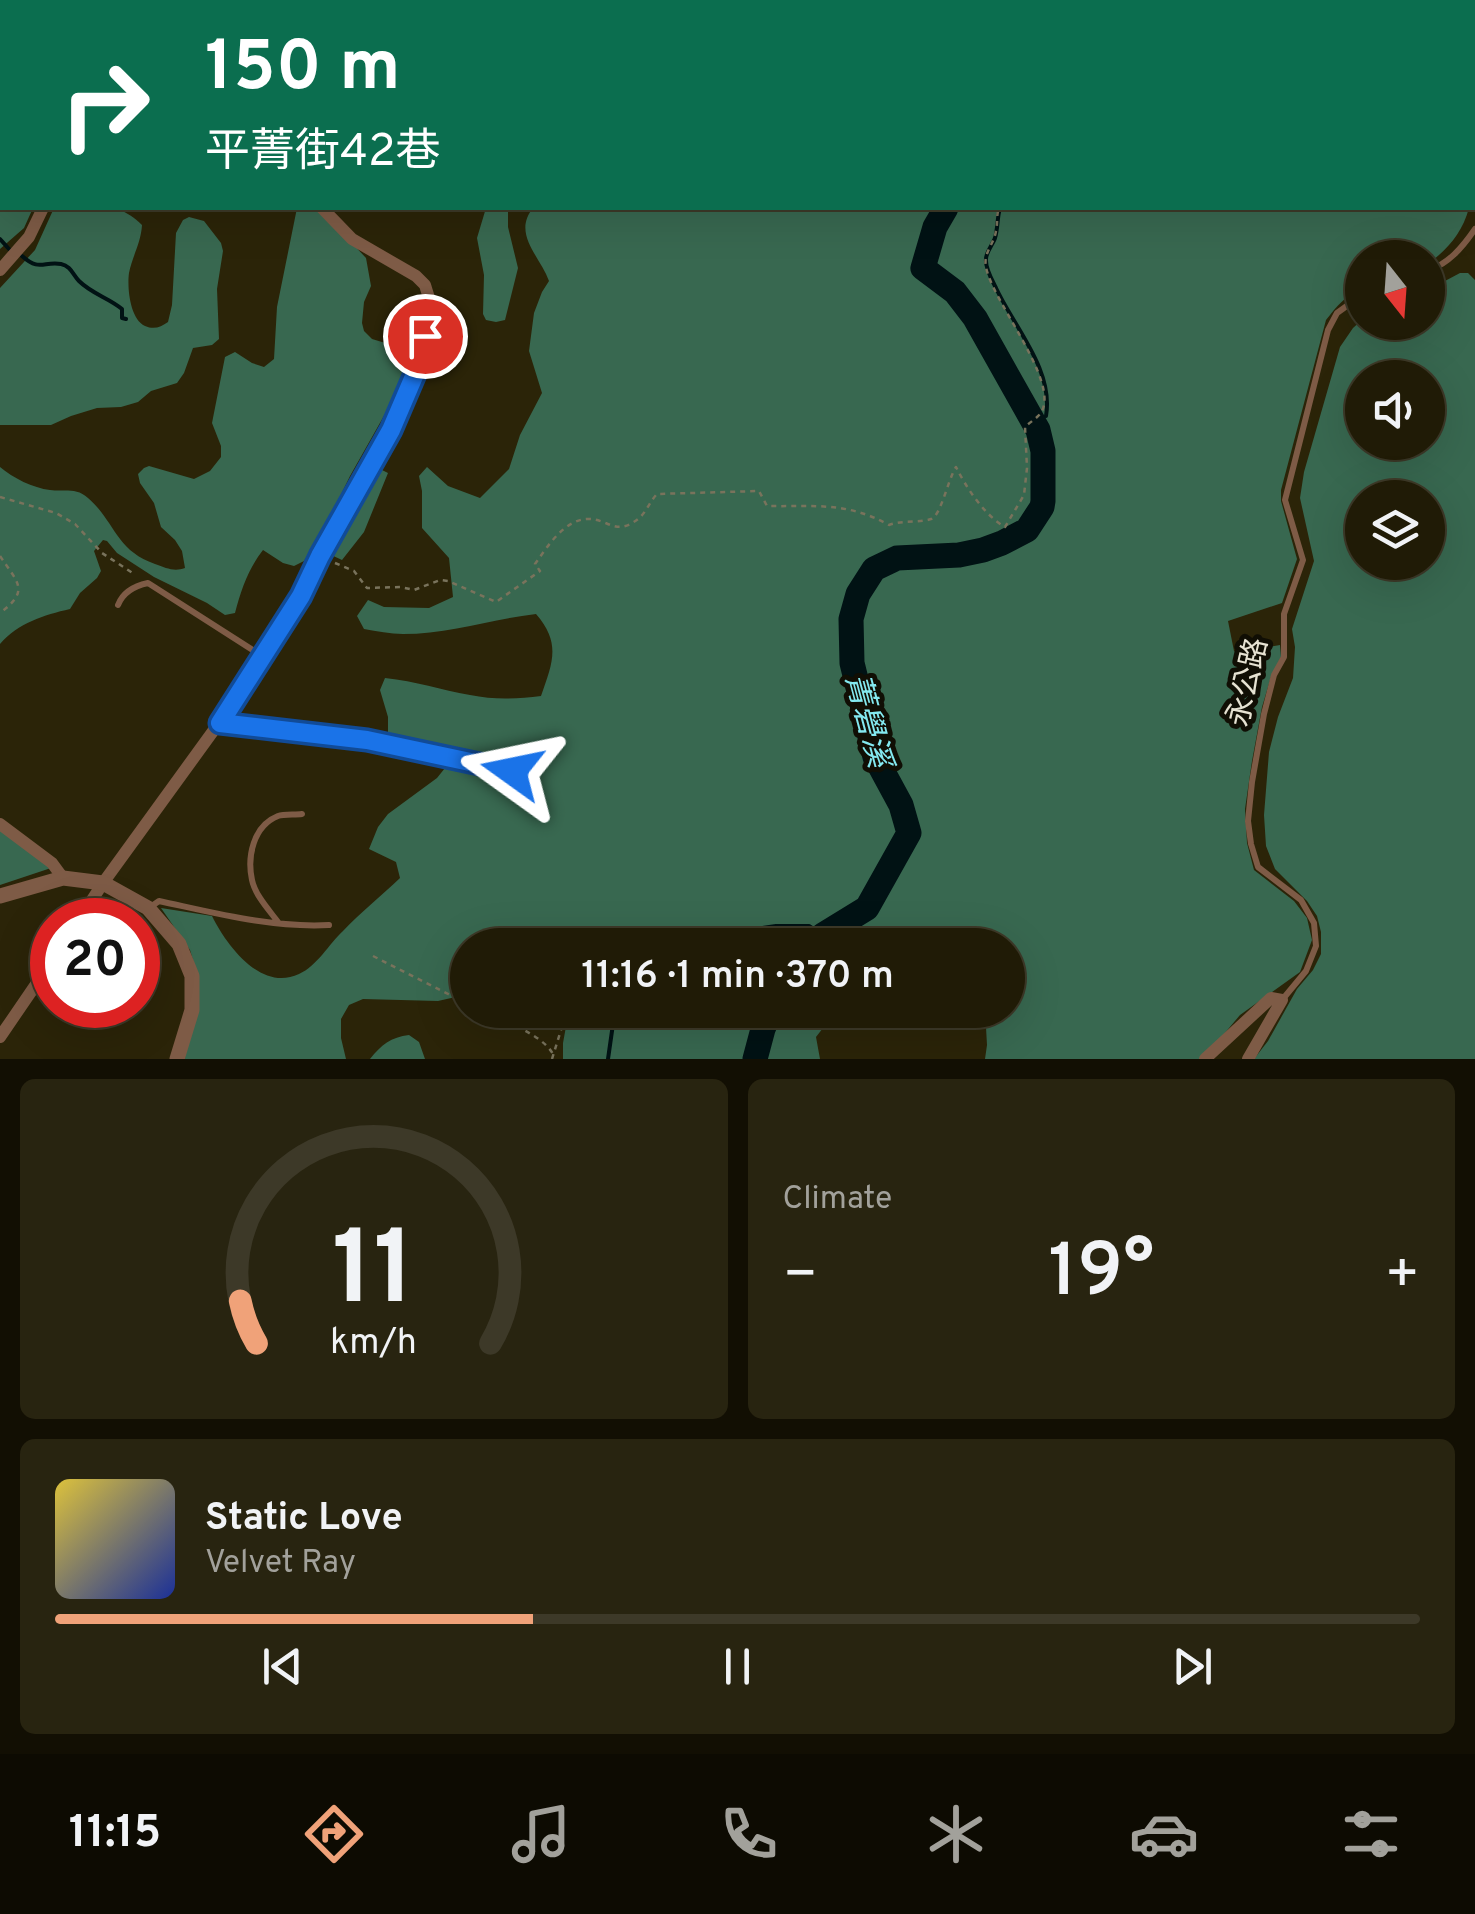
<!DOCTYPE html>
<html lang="en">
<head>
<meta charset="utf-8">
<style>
  body { margin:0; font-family:Overpass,"Noto Sans TC",sans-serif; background:#282410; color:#f1f3f6; height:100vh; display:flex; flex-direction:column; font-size:38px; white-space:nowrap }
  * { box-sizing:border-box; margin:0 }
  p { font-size:32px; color:#a2a19b }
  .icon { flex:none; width:55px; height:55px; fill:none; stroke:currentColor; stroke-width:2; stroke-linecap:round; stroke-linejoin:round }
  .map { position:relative; height:1059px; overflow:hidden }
  .details { display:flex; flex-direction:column; gap:20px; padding:20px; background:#120f03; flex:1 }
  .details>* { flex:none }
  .hud { position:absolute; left:0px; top:0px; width:1475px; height:210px; box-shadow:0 10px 40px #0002,0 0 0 2px #3d3928; background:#0b6e4f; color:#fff; overflow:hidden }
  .needle { width:65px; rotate:163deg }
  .fabs { position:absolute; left:1345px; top:240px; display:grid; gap:20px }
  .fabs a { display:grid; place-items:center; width:100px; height:100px; border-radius:50%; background:#201b06; box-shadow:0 10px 40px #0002,0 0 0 2px #3d3928; font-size:50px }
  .speed { position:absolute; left:30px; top:898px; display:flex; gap:20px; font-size:50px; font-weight:700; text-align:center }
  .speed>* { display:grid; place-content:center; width:130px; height:130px; border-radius:50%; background:#201b06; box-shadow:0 10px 40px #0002,0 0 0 2px #3d3928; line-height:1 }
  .speed .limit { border:15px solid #d22; background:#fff; color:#111 }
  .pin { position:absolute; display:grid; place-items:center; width:85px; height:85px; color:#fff; margin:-42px; border:5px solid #fff; border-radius:50%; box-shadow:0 2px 10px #0007 }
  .me { position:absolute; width:110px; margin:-55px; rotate:282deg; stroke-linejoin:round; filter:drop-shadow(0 0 8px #0008) }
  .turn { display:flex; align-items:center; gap:35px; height:210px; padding:0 40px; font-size:45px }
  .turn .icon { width:130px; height:130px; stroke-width:2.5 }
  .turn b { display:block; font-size:70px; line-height:85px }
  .big { font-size:75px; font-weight:600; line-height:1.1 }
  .details .widget { flex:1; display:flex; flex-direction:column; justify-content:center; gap:15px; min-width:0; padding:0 35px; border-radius:15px; background:#282410 }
  .details .dial { align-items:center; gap:0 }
  .dial svg { height:260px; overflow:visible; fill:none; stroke:#3d3928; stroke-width:7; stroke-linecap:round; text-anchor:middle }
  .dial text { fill:#f1f3f6; stroke:none }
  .song { display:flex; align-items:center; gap:30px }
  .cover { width:120px; height:120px; border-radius:15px; background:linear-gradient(135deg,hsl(50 70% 55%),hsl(230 70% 35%)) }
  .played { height:10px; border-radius:5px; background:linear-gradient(90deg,#f0a279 35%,#3d3928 35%) }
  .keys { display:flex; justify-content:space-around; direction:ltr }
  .heat { display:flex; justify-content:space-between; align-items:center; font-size:55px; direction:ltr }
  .details .tiles { flex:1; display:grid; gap:20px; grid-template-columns:1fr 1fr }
  .widget:last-child { grid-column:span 2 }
  .trip { position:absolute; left:450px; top:928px; width:575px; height:100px; border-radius:50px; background:#201b06; box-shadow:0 10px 40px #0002,0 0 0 2px #3d3928; font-weight:600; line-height:100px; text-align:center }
  .tab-bar { display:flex; height:160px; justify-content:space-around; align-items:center; background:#0d0b02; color:#a2a19b }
  .tab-bar .icon { width:70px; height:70px }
  .tab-bar .current { color:#f0a279 }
  .tab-bar b { font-size:45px; color:#f1f3f6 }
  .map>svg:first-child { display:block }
  .forest { fill:#386850; fill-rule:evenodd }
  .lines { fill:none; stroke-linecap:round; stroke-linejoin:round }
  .stream { stroke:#011214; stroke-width:4 }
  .river { stroke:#011214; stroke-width:25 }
  .path { stroke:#79735c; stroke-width:2.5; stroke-dasharray:5 5; stroke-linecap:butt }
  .service { stroke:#7e5b46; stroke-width:6 }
  .minor { stroke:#7e5b46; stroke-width:12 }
  .tertiary { stroke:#7e5b46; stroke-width:15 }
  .route-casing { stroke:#114b97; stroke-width:25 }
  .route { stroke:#1a73e8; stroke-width:18 }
  .labels { text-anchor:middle; stroke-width:10; stroke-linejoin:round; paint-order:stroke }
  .street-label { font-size:30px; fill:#e6e2d2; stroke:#100e04 }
  .water-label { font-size:32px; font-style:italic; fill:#84e9f0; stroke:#100e04 }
</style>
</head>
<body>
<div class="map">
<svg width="1475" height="1059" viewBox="0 0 1475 1059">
  <rect width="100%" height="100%" fill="#2b2408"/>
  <path class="forest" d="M0,0H29L28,2H2V208H33L24,228L0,249Z
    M624,0H1413L1415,2H625Z
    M54,208C87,207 117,199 142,225C141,243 132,257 129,273C127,288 130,319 145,326C154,330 161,327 168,322L172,305L176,233L183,220L189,217L204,221L221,243L223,251L217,289L219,339L212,345L193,348L184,373L177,383L151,391L138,402L121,407L97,408L71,416L51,425H0V288L35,250Z
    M297,208H319L366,258L371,286L364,302L362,323L364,331L372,339L412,351L398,391L350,476L321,536L304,561L294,566L283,563L263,550C248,569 241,590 235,613L225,615L207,603L154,577L117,553L107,541L103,540L94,551L101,571L97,578L80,593L70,609C44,615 18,623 0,644V467C13,478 33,488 50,490C64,492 76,487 88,498C115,521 115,550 155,564C166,568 174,572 185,568L182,551L175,540L161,527L154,503L140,483L138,474L144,468L149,466L194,479L210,471L221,457V446L212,423L225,357L235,352L252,363L264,367L274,359L277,307Z
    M486,208H508V227L518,268L505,320L496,322L486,320L483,314L484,275L477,238Z
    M533,208H1469C1462,233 1449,248 1428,264V258H1362V288C1346,295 1337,306 1326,320L1281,490V501L1297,559L1282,603L1228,621L1234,651L1237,653L1280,645L1281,657L1271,677L1262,707L1252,761L1245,809L1247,843L1254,870L1294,901L1307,918L1312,940L1300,972L1240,1015L1203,1059H985L987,1045L985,1010H1008V945H468L467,992L460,996L438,1001L363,999L349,1005L341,1019V1038L346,1059H184L198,977L190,950L161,908L212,916C227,946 261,992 299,974C317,966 329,944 343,931C361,912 381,896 400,878L396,862L369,849L378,827L388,814L437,778L449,763V749L388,733V717L380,690L385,678C416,681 441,690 470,695C494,700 517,699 541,696C553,662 561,643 536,614C492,619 448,634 403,634C390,634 377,631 364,629L357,616L368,600L384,607L429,608L453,597L449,558L422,528V491L419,476L427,467L448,486L480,498L509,469L520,435L542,393L529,351L534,313L542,292L549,281C540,256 512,234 533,208Z
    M1460,273H1468L1475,280V1059H1254L1268,1041L1297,989L1313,970L1321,954V932L1317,916L1307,901L1275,869L1266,846L1264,815L1269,752L1278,717L1293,678L1295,647L1292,629L1314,561L1300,498L1304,472L1340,347L1353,328L1362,320V322H1428V290ZM1362,378H1428V442H1362ZM1362,498H1428V562H1362Z
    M376,467L388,473L364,532L342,560L329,554Z
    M0,829L51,868L0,885Z
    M569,1010H837L816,1037L820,1059H563V1043Z
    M409,1035L419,1042L425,1059H370C381,1045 391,1037 409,1035Z"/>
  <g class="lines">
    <path class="stream" d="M1220,0L1223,2
      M968,2V0
      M1472,129L1475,131
      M1000,208C997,218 998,228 995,238C993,244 986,252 986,259C985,268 992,280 996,288C1014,327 1054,370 1046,416
      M0,239L9,249
      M22,256C40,272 43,261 61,264C71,266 73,275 79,281C92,294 109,298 122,309V318L126,319
      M1043,451L1045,426
      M691,945L741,931L776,926H809L823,935
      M608,1059L615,1010"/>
    <path class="river" d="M928,0L929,2
      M0,10L2,24
      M0,86L2,81
      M815,945L823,935L867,908L909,833L901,805L875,757L852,663L851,619L858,594L874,569L897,558L959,555L983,550L1002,543L1027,530L1042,507L1043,501V451L1038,430L975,318L955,292L923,268L935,227L946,208
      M755,1059L763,1029L771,1010"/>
    <path class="path" d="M968,2V0
      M0,497L56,513L75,524L102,553L134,574
      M0,556C17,582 31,590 0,613
      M335,563L354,571L367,588L400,587L414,590L440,580L448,581L496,602L540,571L535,564C547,547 564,520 587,519C608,518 615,537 638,519C646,513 650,501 657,494L759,491L767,506C813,507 846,501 889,525C903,520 919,523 931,519C941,516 948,479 956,467C966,487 984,515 1005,527L1024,495L1027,468L1025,427C1030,422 1039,417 1042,411C1058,379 992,301 986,267C983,253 994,244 996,231C998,223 996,216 999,208
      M373,956L468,1004
      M480,1010C500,1019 542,1034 553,1054
      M552,1059L561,1030L560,1020"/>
    <path class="service" d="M1431,0L1433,2
      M1472,56L1475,59
      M1428,271C1449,263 1462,248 1475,229
      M118,605C123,592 134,586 148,583L262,656
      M221,723L367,740L512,771
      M149,908L159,901C215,913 271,928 329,925
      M278,922C269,910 255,895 252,880C247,857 253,826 278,816C284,814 295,815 302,814
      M1282,1000L1306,971L1316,946L1314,923L1301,900L1258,867L1251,844L1248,821L1252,782L1264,714L1274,675L1284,657V614L1303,560L1285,500L1328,330L1337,313L1362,295"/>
    <path class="minor" d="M112,2L113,0
      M360,2L362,0
      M0,270L29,237L43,208
      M0,824L52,863L63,878
      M79,920L103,883L219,723L301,596L320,557L391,430L418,367L425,336L429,298L425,285L416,276L352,239L322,208
      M0,1037L52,961
      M1205,1059L1271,998L1282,1000
      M1248,1059L1282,1000"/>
    <path class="tertiary" d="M0,896L63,878L103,883L148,908L179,944L192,976V1010L177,1059"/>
  </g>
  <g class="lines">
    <g class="route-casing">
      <path id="route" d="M425,336L418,367L391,430L320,556L301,596L220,723L367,740L512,771"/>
    </g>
    <use href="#route" class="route"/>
  </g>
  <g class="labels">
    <g class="street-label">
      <text transform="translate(1247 682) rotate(-77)" y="10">永公路</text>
    </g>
    <g class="water-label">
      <text transform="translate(869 720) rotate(75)" y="11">菁礐溪</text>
    </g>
  </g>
</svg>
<div class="fabs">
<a><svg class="needle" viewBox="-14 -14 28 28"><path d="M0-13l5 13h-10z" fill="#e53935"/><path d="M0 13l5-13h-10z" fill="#a2a19b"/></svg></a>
<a><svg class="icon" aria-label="sound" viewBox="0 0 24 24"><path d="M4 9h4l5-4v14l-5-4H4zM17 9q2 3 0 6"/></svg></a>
<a><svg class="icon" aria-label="layers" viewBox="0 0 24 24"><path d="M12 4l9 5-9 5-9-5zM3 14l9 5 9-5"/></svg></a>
</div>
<div class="speed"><div class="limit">20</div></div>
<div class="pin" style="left:425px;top:336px;background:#d93025"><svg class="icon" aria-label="arrive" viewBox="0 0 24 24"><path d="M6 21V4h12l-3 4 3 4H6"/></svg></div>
<svg class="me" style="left:512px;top:771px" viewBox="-20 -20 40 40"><path d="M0-17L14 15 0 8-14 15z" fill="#1a73e8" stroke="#fff" stroke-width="4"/></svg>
<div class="trip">11:16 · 1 min · 370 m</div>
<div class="hud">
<div class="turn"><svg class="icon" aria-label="right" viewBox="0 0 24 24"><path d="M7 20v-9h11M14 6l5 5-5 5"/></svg><div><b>150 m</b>平菁街42巷</div></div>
</div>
</div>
<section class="details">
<div class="tiles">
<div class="widget dial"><svg viewBox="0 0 100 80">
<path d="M14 69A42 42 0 1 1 86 69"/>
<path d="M14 69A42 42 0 0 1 9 56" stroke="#f0a279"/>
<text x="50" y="56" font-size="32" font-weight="700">11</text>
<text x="50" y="72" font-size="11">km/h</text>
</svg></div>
<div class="widget"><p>Climate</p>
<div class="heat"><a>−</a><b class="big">19°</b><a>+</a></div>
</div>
<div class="widget">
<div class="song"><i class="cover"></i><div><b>Static Love</b><p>Velvet Ray</p></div></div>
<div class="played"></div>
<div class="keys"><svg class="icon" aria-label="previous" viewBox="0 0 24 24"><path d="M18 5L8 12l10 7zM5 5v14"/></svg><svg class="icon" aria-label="pause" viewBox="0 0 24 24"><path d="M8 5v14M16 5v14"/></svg><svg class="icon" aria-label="next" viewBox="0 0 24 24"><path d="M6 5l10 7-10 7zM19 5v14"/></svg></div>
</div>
</div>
</section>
<nav class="tab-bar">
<b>11:15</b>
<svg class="icon current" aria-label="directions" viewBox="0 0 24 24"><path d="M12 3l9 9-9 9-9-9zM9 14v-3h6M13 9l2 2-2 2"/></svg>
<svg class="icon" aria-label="music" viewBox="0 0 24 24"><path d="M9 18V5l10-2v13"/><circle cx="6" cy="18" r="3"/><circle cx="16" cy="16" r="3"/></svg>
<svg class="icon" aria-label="phone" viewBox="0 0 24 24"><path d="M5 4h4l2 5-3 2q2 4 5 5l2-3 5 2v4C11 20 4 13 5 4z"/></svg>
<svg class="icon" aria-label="climate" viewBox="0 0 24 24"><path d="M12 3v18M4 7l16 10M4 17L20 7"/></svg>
<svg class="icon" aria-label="car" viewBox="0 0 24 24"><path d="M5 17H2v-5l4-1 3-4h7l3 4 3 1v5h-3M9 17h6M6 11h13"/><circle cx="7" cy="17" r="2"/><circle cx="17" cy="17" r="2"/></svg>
<svg class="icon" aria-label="filters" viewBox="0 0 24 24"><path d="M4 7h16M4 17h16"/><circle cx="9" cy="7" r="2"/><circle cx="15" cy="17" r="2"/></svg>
</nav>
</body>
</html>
